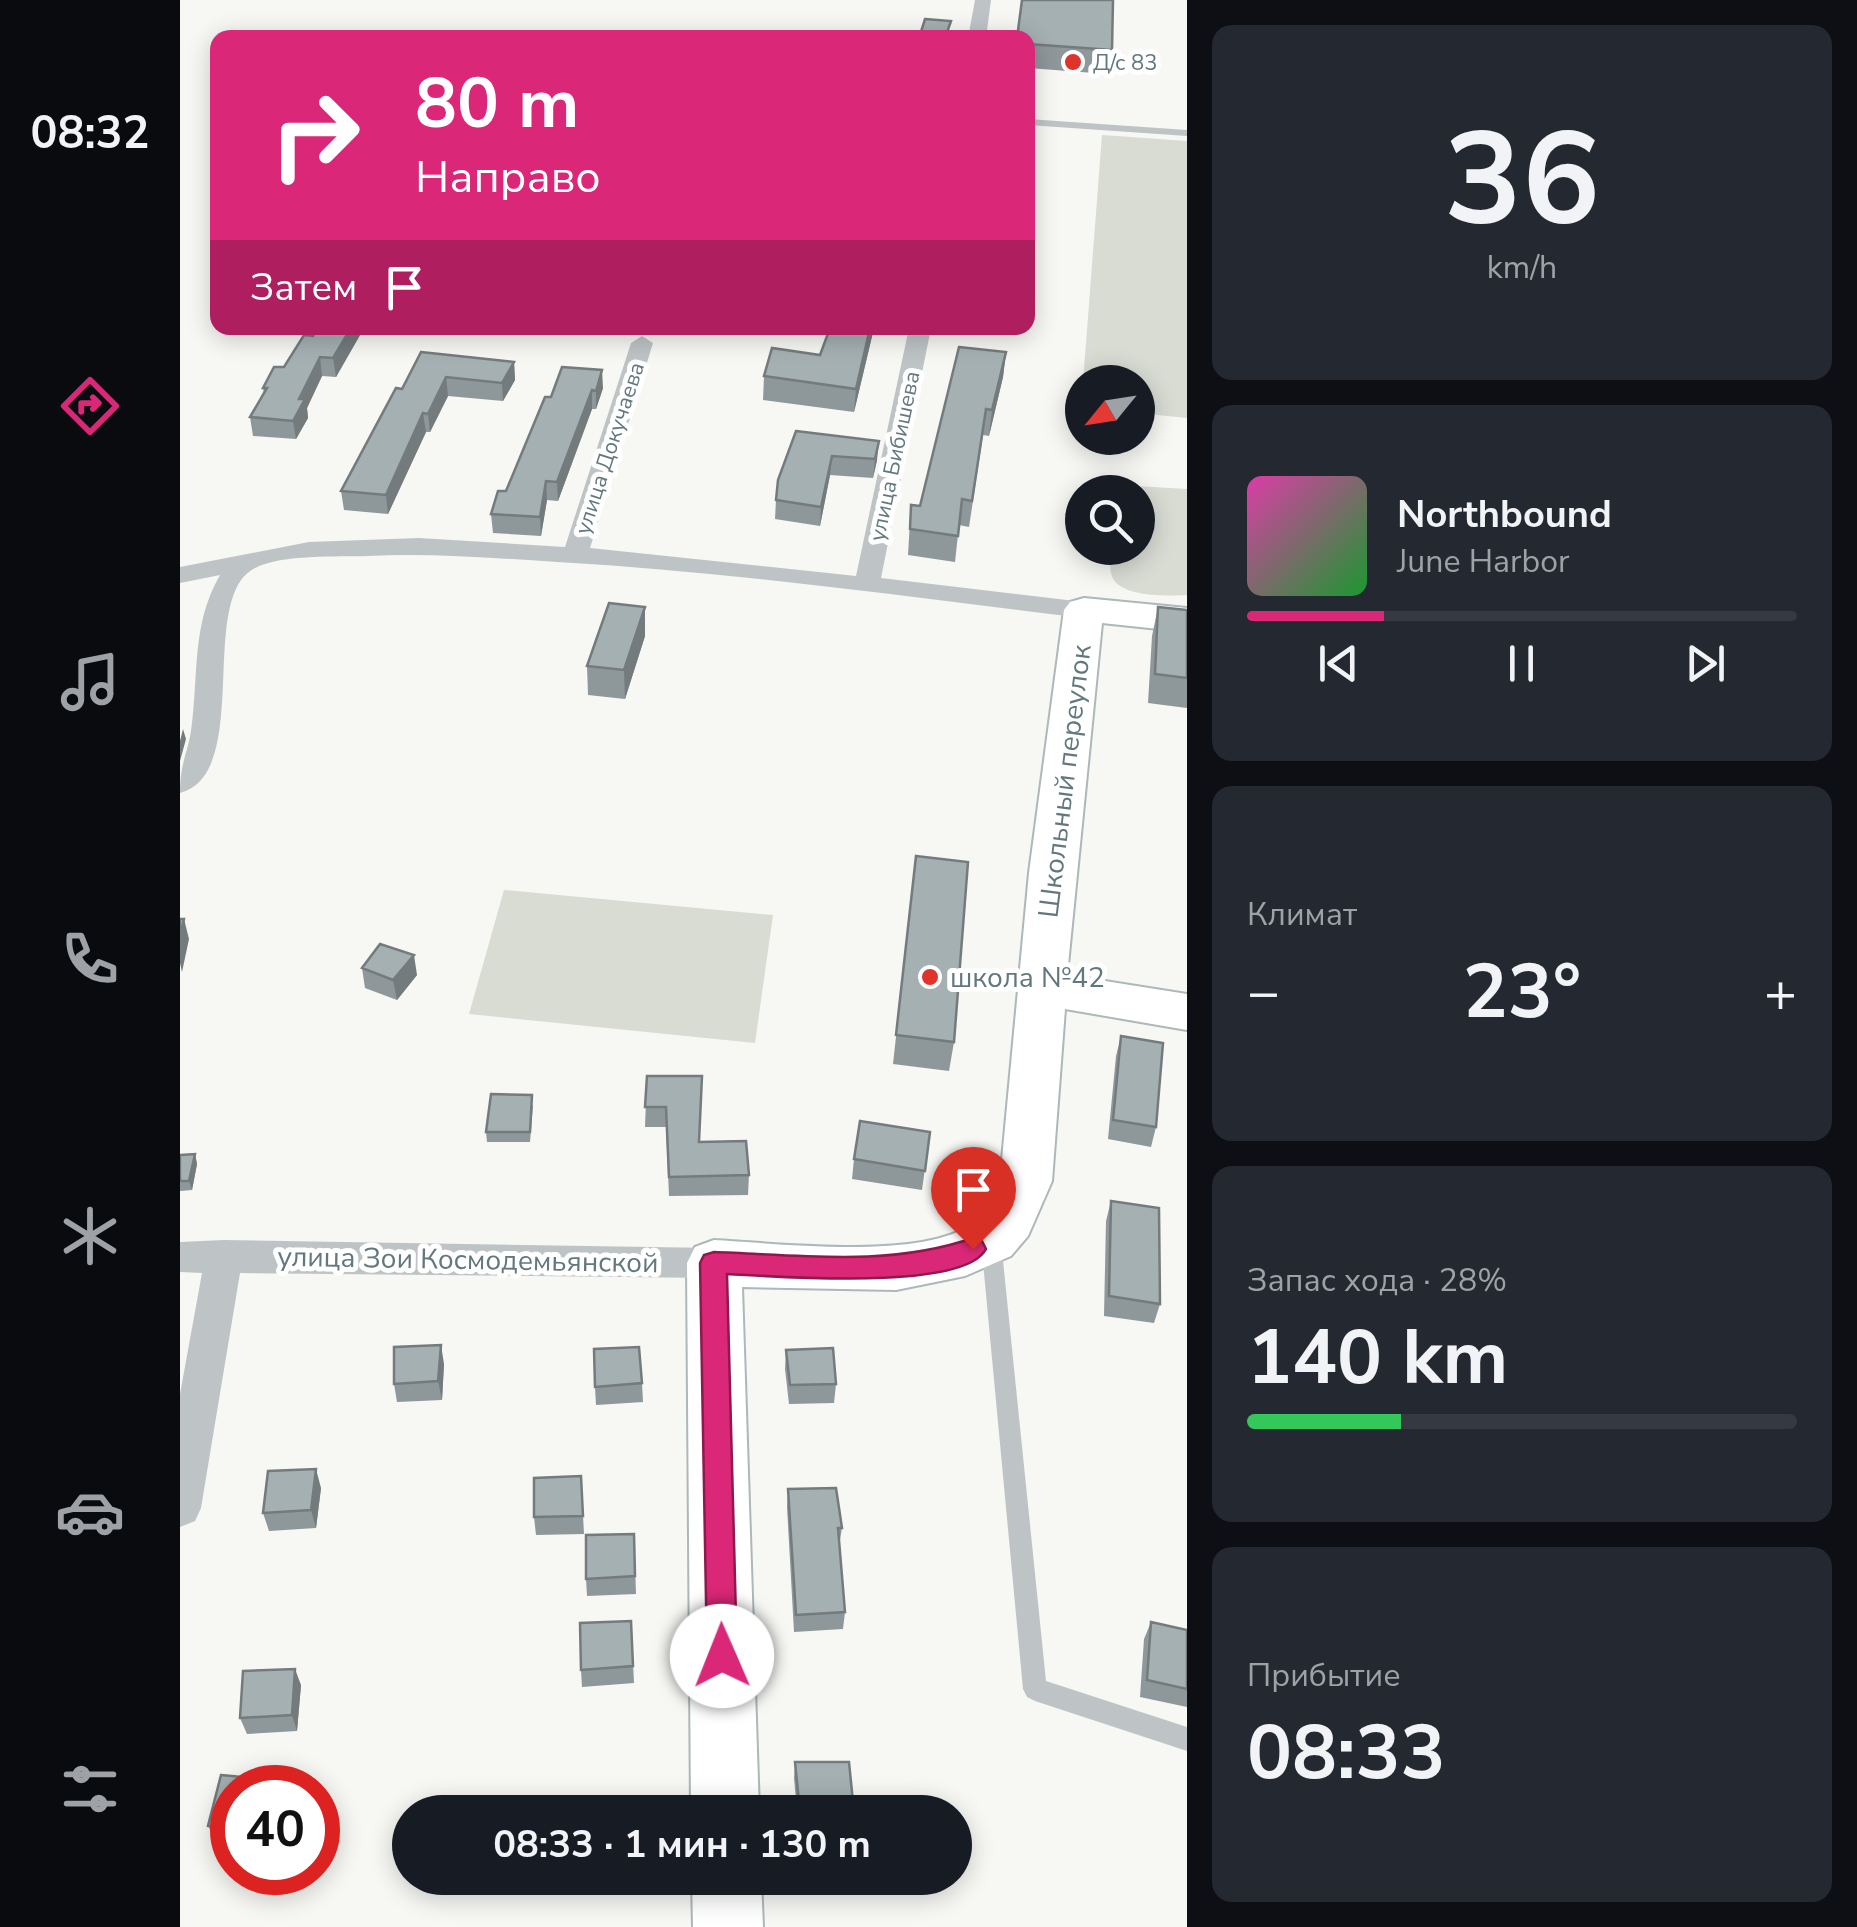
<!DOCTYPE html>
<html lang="ru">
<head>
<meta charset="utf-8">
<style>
  body { margin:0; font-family:"Nunito Sans",sans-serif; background:#242831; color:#f1f3f6; height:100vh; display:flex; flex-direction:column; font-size:38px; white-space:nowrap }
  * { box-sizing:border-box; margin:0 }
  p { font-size:32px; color:#9ea1a6 }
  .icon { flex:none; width:55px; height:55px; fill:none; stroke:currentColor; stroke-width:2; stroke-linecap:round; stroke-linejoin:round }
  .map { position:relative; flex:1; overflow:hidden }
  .drawer { display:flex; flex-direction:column; gap:25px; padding:25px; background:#0d0f14; width:670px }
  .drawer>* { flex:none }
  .hud { position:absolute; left:30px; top:30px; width:825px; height:305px; border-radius:20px; box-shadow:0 5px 25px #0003; background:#db2777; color:#fff; overflow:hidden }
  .needle { width:65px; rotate:240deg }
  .fabs { position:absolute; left:885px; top:365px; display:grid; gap:20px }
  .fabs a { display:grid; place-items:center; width:90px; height:90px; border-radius:50%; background:#171b24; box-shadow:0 5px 25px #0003; font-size:50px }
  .speed { position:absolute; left:30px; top:1765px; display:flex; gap:20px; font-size:50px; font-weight:700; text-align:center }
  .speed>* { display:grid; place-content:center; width:130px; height:130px; border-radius:50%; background:#171b24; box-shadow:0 5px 25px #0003; line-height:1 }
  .speed .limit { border:15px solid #d22; background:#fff; color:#111 }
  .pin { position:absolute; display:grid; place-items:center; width:85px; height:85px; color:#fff; margin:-102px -42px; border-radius:50% 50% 50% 0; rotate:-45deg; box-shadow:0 0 10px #0007 }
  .pin .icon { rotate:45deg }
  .me { position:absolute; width:110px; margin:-55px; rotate:359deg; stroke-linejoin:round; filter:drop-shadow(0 0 8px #0008) }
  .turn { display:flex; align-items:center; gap:35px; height:210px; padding:0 40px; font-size:45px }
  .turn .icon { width:130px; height:130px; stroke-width:2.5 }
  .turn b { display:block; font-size:70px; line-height:85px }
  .then { display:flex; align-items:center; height:95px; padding:0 40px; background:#0003; gap:20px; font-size:38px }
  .big { font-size:75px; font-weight:700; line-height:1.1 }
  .drawer .card { flex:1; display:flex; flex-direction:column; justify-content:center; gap:15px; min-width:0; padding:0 35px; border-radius:20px; background:#242831 }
  .drawer .dial { align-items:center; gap:0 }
  .dial b { font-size:130px; line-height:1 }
  .song { display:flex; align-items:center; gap:30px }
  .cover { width:120px; height:120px; border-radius:15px; background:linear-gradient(135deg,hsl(320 70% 55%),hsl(130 70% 35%)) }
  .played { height:10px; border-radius:5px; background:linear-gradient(90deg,#db2777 25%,#363941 25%) }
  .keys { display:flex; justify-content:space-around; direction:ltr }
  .heat { display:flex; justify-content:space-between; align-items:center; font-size:55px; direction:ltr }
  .charge { height:15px; border-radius:8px; background:linear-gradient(90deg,#34c759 28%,#363941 0) }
  .trip { position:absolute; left:212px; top:1795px; width:580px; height:100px; border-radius:50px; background:#171b24; box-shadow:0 5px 25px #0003; font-weight:700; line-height:100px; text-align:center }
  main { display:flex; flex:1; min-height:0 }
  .dock { display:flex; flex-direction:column; width:180px; justify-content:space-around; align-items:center; background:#090b0e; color:#9ea1a6 }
  .dock .icon { width:70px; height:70px }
  .dock .current { color:#db2777 }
  .dock b { font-size:45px; color:#f1f3f6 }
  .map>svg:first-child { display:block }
  .green { fill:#d8dcd3 }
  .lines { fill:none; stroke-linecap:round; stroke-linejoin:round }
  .secondary-casing { stroke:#aeb7b9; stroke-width:4 }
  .lane { fill:#bec4c6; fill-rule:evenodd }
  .street { fill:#bec4c6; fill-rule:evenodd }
  .secondary { fill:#fff; fill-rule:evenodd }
  .wall { fill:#8e979a }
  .shaded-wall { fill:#747b7d }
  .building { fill:#a5b0b3; stroke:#747b7d; stroke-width:2.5 }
  .route { fill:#db2777; stroke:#8e194d; stroke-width:2.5 }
  .poi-dot { fill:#df332c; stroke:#fff; stroke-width:4 }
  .labels { text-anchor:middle; stroke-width:10; stroke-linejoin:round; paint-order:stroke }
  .far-poi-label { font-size:22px; fill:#63787e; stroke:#fff; text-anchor:start }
  .far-street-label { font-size:22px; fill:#63787e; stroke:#fff }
  .street-label { font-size:28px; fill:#63787e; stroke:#fff }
  .poi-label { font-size:28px; fill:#63787e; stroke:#fff; text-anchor:start }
</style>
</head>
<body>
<main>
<nav class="dock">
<b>08:32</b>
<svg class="icon current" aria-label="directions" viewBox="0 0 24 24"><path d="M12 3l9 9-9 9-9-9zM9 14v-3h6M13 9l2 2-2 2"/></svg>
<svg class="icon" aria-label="music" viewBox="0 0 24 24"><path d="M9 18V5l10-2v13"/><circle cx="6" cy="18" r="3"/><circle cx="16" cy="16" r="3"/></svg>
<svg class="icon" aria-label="phone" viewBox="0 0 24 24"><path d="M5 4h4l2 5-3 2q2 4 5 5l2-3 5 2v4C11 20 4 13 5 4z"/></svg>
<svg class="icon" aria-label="climate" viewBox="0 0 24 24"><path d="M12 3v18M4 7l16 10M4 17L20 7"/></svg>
<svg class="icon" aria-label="car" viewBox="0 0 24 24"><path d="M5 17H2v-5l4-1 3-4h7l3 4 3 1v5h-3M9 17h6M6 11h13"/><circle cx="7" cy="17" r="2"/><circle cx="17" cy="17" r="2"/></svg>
<svg class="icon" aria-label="filters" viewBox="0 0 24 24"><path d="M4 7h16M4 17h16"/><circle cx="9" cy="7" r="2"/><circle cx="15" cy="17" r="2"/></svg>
</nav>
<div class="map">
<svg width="1007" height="1927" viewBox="0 0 1007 1927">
  <rect width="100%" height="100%" fill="#f7f7f4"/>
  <path class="green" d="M922,135L1007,141V418L958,413V382H903Z
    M955,486L1007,489V595C988,596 935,598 931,573C929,566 932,555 932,548H958V492H938Z
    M324,890L593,915L575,1043L289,1014Z"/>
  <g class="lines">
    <g class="secondary-casing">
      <path id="secondary" d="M904,598L1007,608V632L922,623L887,975L1007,994V1030L885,1009L872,1181L848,1236L831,1256L785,1276L716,1290L562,1287L579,1812H511L507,1263L515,1247L534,1240C598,1243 747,1262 796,1221C809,1211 814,1196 820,1181L849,873L884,610L890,602Z
        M512,1878H581L583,1927H513Z"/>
    </g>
    <path class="lane" d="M848,119L1007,130V136L848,125Z
      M811,1233L818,1235L821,1241L866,1681L1007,1727V1751L855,1701L847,1697L843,1689L801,1241L804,1235Z"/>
    <path class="street" d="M795,0H811L806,38H788Z
      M729,328H751L701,578L904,602L917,610L913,616L904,618C729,597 553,572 377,562C314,558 251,553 188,556C156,557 103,554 75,568C16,597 74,773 0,793C0,764 7,755 11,731C19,675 11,625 40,575L0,583V567L129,542L239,538L385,547L451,343L462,336L473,343L410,548L676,576Z
      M44,1240L534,1248L547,1252L553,1263L547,1274L534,1278L60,1273L21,1508L15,1521L0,1527V1394L22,1273L0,1272V1242Z"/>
    <use href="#secondary" class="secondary"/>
  </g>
  <path class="wall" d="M848,38L932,50L928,74L848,68Z
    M184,328L156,377L142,376L127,408L128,418L116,439L73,436L70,417L84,394L83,388L104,367L133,336Z
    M650,328H694L674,412L583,400L584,376L640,355Z
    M241,352L334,362L335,380L323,401L268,396L250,432H246L208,514L164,510L161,491L222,389Z
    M826,352L823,377L809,436L803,435L789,527L779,525L775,562L728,555L731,505L740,506Z
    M423,388L416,409H412L378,501L367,500L361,536L313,533L311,514L326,491L371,397Z
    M616,431L697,460L693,478L650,475L640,526L595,519L596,500Z
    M978,607L1007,610V708L968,703L972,636Z
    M465,636L445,699L408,695L407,666Z
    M736,856L774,1042L769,1071L713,1064Z
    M182,968L237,975L217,1000L185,988Z
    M941,1036L976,1127L971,1147L928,1139L936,1056Z
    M467,1076L520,1142L569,1175L568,1195L489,1196L486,1127H465Z
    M353,1105L350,1142H307L306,1132Z
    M750,1132L742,1190L672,1179L674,1159Z
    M15,1154L17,1164L12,1190L0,1191V1155Z
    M931,1201L980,1304L974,1323L924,1316L926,1221Z
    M606,1350L656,1384L654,1403L609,1404L605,1369Z
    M264,1364L262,1400L217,1402L214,1384Z
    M462,1383L463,1402L416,1405L415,1387Z
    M401,1476L404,1534L356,1535L354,1517Z
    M141,1488L136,1528L89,1531L83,1513Z
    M608,1489L662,1528L659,1546L665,1612L663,1629L614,1632L607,1507Z
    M454,1534L456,1594L407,1596L406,1579Z
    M451,1621L454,1683L402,1687L401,1670Z
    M971,1622L1007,1630V1707L960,1697L964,1639Z
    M121,1685L117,1731L67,1734L60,1718Z
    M615,1762L674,1812H617L614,1778Z
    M52,1788V1843L36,1841L28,1826Z"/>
  <path class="shaded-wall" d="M171,328H184L156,377L153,358Z
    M690,328H694L674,412L676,389Z
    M826,352L823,377L809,436L812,410Z
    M140,357L142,376L127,408L128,418L116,439L113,421L119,399Z
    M334,362L335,380L323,401L322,383Z
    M422,370L423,388L416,409V391Z
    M266,377L268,396L250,432L248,414Z
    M412,390V409L378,501L377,482Z
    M243,413L246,432L208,514L206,495Z
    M699,441L697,460L693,478L695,459Z
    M652,456L650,475L640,526L641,507Z
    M366,481L367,500L361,536L360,517Z
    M465,607V636L445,699L444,670Z
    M3,729L6,739L0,761V741Z
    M4,919L9,939L2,972L0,963V937Z
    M234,955L237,975L217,1000L213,980Z
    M15,1154L17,1164L12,1190L9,1181Z
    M261,1345L264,1364L262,1400L258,1381Z
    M136,1469L141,1488L136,1528L131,1510Z
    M115,1669L121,1685L117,1731L112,1715Z"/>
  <path class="building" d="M842,0H933L932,50L848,44V38H837Z
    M745,19L771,21L765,38H739Z
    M138,328H171L153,358L140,357L119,399H125L113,421L70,417L87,388H83L94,367H104L124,335L133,336Z
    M650,328H690L676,389L584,376L592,348L640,355Z
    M779,347L826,352L812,410L806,409L792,501L782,499L778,536L730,529L731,505L740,506Z
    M241,352L334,362L322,383L266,377L248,414L243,413L206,495L161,491L216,388L222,389Z
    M382,367L422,370L416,391L412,390L377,482L366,481L360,517L311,514L318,491H326L365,397H371Z
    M616,431L699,441L695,459L652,456L641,507L596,500L598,480Z
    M429,603L465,607L444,670L407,666Z
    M978,607L1007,610V678L975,674Z
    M736,856L788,862L774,1042L716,1035Z
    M0,919H4L0,937Z
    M200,944L234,955L213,980L182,968Z
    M941,1036L983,1043L976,1127L933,1120Z
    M467,1076H522L519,1142L566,1141L569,1175L489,1177L486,1107H465Z
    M311,1094L352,1095L350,1132H306Z
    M680,1121L750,1132L745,1171L674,1159Z
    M15,1154L9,1181H0V1155Z
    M931,1201L979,1208L980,1304L929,1296Z
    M261,1345L258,1381L214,1384V1347Z
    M459,1347L462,1383L415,1387L414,1349Z
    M653,1348L656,1384L610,1385L606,1350Z
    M136,1469L131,1510L83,1513L88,1471Z
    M401,1476L403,1516L354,1517V1478Z
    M656,1488L662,1528H658L665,1612L616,1615L608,1489Z
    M454,1534L455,1576L406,1579V1535Z
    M451,1621L453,1666L401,1670L400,1623Z
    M971,1622L1007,1630V1689L967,1680Z
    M115,1669L112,1715L60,1718L63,1671Z
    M615,1762H669L674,1812H620Z
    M41,1775L117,1782L116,1788H52V1828L28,1826Z
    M454,1797V1812H407L406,1803Z"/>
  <path class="route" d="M793,1238L802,1241L806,1249C784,1292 593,1276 547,1274L557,1656L553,1666L542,1670L531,1666L527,1656L520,1263L524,1255L534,1252C621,1255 709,1267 793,1238Z"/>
  <g class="poi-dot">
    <circle cx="893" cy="62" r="10"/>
    <circle cx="750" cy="977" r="10"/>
  </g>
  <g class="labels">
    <g class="far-poi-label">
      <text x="913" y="70">Д/с 83</text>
    </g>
    <g class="far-street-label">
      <text transform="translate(429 448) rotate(-72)" y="8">улица Докучаева</text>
      <text transform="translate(714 456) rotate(-78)" y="8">улица Бибишева</text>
    </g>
    <g class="street-label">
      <text transform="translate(884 781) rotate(-83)" y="10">Школьный переулок</text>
      <text transform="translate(288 1259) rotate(1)" y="10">улица Зои Космодемьянской</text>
    </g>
    <g class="poi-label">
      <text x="770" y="987">школа №42</text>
    </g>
  </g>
</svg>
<div class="fabs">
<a><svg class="needle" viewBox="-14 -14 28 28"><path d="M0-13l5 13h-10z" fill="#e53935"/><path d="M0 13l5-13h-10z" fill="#9ea1a6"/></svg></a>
<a><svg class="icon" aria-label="search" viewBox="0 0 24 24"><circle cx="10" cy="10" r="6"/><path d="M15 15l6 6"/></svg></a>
</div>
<div class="speed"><div class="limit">40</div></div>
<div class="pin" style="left:793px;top:1249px;background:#d93025"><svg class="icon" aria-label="arrive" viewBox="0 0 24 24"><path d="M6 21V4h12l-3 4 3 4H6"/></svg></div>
<svg class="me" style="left:542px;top:1656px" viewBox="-20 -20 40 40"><circle r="19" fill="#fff"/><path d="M0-13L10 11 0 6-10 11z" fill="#db2777"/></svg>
<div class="trip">08:33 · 1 мин · 130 m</div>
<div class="hud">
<div class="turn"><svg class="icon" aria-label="right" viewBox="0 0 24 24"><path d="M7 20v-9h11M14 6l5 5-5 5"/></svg><div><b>80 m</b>Направо</div></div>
<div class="then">Затем<svg class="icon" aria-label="arrive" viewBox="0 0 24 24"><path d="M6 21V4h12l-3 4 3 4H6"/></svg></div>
</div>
</div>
<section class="drawer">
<div class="card dial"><b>36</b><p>km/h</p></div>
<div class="card">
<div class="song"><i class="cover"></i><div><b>Northbound</b><p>June Harbor</p></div></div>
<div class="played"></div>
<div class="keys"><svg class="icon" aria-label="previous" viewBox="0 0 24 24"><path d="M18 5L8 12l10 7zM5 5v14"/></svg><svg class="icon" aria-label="pause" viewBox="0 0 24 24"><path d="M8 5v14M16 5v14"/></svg><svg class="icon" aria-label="next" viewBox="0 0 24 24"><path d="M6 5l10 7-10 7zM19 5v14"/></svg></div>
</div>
<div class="card"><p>Климат</p>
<div class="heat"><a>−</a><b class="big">23°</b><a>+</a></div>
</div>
<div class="card"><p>Запас хода · 28%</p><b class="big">140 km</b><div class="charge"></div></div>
<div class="card"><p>Прибытие</p><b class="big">08:33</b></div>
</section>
</main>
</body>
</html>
